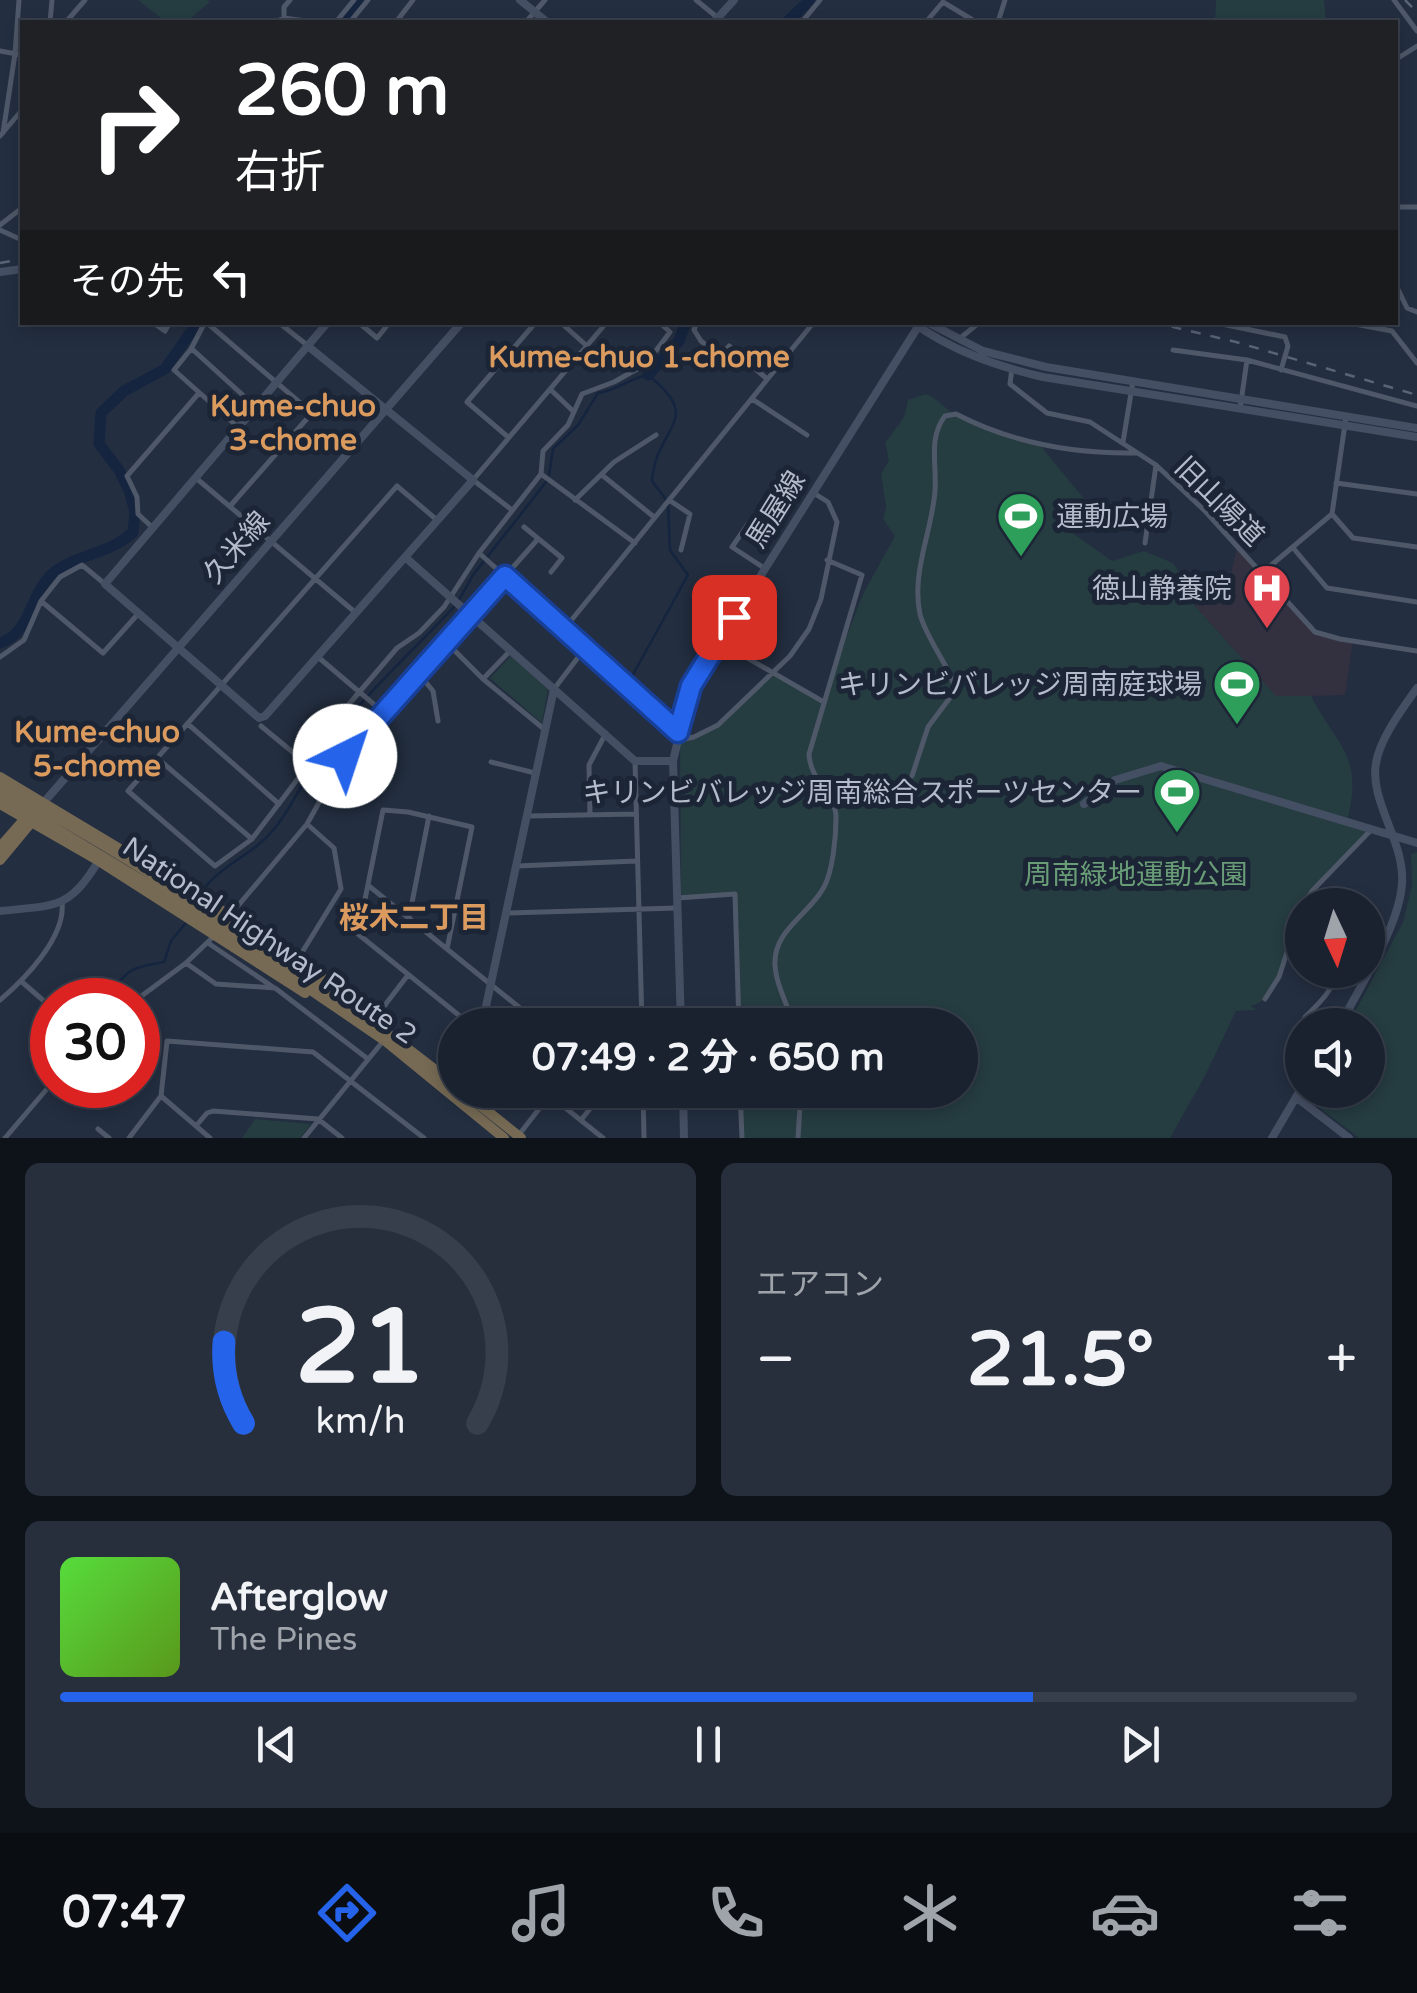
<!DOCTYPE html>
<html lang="ja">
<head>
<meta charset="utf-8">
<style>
  body { margin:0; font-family:"Varela Round","Noto Sans JP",sans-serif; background:#272f3c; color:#f1f3f6; height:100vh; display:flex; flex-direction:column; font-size:38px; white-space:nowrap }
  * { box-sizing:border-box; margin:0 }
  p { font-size:32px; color:#9fa4ab }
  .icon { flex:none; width:55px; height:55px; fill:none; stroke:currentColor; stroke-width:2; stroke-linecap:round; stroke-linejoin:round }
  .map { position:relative; height:1138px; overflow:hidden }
  .details { display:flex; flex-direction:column; gap:25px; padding:25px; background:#0e131a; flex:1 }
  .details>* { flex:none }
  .guide { position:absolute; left:20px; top:20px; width:1378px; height:305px; border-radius:0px; box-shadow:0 5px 15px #0003,0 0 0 2px #383f4c; background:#202124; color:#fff; overflow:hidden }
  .needle { width:65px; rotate:176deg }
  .tools { position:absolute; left:1285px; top:888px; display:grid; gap:20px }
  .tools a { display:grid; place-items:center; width:100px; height:100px; border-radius:50%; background:#1a2230; box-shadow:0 5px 15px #0003,0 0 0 2px #383f4c; font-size:50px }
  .speed { position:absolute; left:30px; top:978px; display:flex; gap:20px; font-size:50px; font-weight:700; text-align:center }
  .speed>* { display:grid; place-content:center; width:130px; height:130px; border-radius:50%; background:#1a2230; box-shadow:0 5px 15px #0003,0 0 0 2px #383f4c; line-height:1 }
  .speed .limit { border:15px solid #d22; background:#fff; color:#111 }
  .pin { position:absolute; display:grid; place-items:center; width:85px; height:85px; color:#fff; margin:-42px; border-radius:20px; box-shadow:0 5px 15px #0006 }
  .me { position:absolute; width:110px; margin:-55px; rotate:41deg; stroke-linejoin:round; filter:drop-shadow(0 0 8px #0008) }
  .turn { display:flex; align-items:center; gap:35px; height:210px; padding:0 50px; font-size:45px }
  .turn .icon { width:130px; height:130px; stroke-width:2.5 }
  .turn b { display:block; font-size:70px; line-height:85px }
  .then { display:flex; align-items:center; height:95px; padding:0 50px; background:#0003; gap:20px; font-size:38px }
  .big { font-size:75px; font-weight:700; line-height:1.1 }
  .details .tile { flex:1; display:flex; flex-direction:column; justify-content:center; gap:15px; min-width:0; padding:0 35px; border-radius:15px; background:#272f3c }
  .details .dial { align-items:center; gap:0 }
  .dial svg { height:260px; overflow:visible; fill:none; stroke:#383f4c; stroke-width:7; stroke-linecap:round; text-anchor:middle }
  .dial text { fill:#f1f3f6; stroke:none }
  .song { display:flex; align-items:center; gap:30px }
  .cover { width:120px; height:120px; border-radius:15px; background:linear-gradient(135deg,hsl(110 70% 55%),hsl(90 70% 35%)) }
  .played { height:10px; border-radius:5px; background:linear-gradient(90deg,#2563eb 75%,#383f4c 75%) }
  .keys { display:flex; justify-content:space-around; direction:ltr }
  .heat { display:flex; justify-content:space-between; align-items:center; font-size:55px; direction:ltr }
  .details .tiles { flex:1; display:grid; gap:25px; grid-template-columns:1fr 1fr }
  .tile:last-child { grid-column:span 2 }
  .trip { position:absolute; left:438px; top:1008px; width:540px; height:100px; border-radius:50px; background:#1a2230; box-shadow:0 5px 15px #0003,0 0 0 2px #383f4c; font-weight:700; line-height:100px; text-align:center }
  .menu { display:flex; height:160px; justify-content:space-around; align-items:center; background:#0a0e13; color:#9fa4ab }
  .menu .icon { width:70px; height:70px }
  .menu .current { color:#2563eb }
  .menu b { font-size:45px; color:#f1f3f6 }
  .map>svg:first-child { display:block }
  .medical { fill:#333040 }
  .green { fill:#253c41 }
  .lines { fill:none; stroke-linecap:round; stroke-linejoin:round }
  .stream { stroke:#15243f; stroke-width:2.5 }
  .river { stroke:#15243f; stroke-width:11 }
  .street { stroke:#4f5868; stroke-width:5 }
  .secondary { stroke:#454f63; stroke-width:8 }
  .highway { stroke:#766a54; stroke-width:10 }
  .rail { stroke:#596477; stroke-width:2.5; stroke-dasharray:10 10; stroke-linecap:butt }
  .route-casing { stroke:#184099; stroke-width:25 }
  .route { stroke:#2563eb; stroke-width:18 }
  .labels { text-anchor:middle; stroke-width:10; stroke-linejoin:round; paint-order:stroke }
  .street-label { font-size:28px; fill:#b4bbca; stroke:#1c2535 }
  .poi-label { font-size:28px; fill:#b4bbca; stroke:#1c2535; text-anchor:end }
  .park-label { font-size:28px; fill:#699d78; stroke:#1c2535 }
  .neighbourhood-label { font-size:30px; font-weight:bold; fill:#db9a5e; stroke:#1c2535 }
</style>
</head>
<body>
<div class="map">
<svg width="1417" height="1138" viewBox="0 0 1417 1138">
  <rect width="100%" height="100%" fill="#232e40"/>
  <path class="medical" d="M1237,548L1314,634L1353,641L1345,695L1276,697L1194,605L1226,594Z"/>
  <path class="green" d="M138,0H207L210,2L186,22H166Z
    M1216,0H1324L1326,22H1215Z
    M926,394C937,398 943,407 953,413C978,428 1012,441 1040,445L1085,500L1067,529L1112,561L1144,551L1173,563L1185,580L1194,605L1276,696H1311C1338,747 1364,756 1347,821L1373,828C1351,851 1318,875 1304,904C1289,935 1289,994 1251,1006L1256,1010L1236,1011L1205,1076L1170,1138H741L740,1090H960V1025H739L736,895L681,896L680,742C719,738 745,700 771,673L821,703L863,594L895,536L883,519L886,507L881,474L889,460L885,443L904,417L908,400Z
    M511,656L548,689L542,723L490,678Z
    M1417,852V1138H1359L1304,1096L1308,1090H1368V1025H1348L1403,922L1412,885L1411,854Z
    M255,1119L311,1124L300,1138H242Z"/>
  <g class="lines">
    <path class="stream" d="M549,475L553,449L578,425L598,393C617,391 629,378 648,375C706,421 656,425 652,481L668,502L670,550L688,575L630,680
      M459,600L473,575L546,482
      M200,894C219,865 254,855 275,828C296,802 308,769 328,743C365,694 412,652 454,607
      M102,1000C131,971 122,969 164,962L171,941L185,924"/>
    <path class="river" d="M342,22L360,0
      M787,22L810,0
      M648,375L679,341L686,322
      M0,643C31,633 29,597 50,576C73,554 110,555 133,532L135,512L130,493L119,470L99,444L101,413L124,391L165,369L198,322"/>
    <path class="street" d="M696,0L723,22
      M1394,0L1417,31
      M943,2L976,22
      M284,18V7L290,0
      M50,22L52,0
      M66,22L85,0
      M275,22L284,18L313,22
      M336,22L354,0
      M350,22L368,0
      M396,22L413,0
      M526,22L545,0
      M802,22L820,0
      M926,22L943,2
      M998,22L1005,0
      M0,51L22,55
      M1395,60L1417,46
      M3,133L15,54L19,0
      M0,136L22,110
      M1395,207H1417
      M0,225L22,208
      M0,230L22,240
      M1395,283L1407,308L1417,312
      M152,322L165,331L170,322
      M205,322L191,349L174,370L239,428
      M206,322L312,413L231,505
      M278,322L307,345
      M358,322L377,338L390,322
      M560,322L587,346
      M697,322L694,330L701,341L720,357L729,346L767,379
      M1212,322L1285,337L1288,346L1281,370
      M1344,322L1392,331L1417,363
      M959,339L980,322
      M192,349L257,408
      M1173,350L1247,360L1417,406
      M1012,368L1010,384L1047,413L1090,422L1156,465L1205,511L1315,632L1340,639L1417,651
      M551,390L574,412
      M752,399L807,435
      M1240,409L1247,360
      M508,437L467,402L536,322
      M1123,442L1133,381
      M541,474L543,451L568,425L582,394L614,382L646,364L670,332L659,322
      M602,475L654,517
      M196,478L356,613
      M1336,483L1417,494
      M575,500L614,462L656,435
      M669,500L690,514L681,550
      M512,510L473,480L607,322
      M1332,514L1353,538L1417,547
      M748,524L732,547L764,568
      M524,527L562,558L551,572
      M153,528L138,514L137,497L127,476L199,393
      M1145,543L1156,465
      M1294,549L1327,588L1417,602
      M479,553L678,732
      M1263,572L1332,514L1346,417
      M41,601L103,653L138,614
      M565,628L814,322
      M445,641L483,679L544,729
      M718,641L822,701
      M0,657L24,640L41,601L60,577L82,565L105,584
      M318,657L383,712
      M418,673L433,691L438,721
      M483,679L510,651
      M554,689L586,647
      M188,724L279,804
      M261,726L307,764
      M680,740L694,737L718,725L790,656L809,629L821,599L837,522L828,502L812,492
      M157,758L252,839L303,772L320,738L397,648L419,633L444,607L479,553L541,474L635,543
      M635,761L642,1025
      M491,762L535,773
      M912,776L928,727L955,691C953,671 926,639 920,614C911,573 932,531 935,491C937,464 928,438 945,416L956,414C1012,443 1073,454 1136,453
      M590,815L589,765L606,733
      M528,816L636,814
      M252,839L215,866L128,791L397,486L437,520
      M517,866L636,861
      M369,886L541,1025
      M677,898L735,894L739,1025
      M1303,905L1312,891L1371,830
      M507,913L677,908
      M231,914L307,824L345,756L538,539
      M409,918L429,816
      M208,943L273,987
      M447,949L472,827L408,812L383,810L358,934L471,1025
      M298,959L341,889L334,848L307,824
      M186,963L216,984L275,988L368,1059
      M22,982L52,1008
      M1265,999L1279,977L1302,906
      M0,1000C25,979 66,937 62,902
      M136,1000L186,963L213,937
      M1305,1017C1319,1003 1335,990 1335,970
      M372,1022L408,975
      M794,1025C788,1006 776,985 775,965C773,930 810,914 824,887C833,870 836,837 836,817C836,795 810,781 809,754L862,575L827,560
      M543,1090L603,1138
      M643,1090L644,1138
      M740,1090L742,1138
      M161,1096L210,1138
      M581,1120L605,1090
      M196,1126L207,1113L213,1111L318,1119L342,1138
      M98,1129L109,1138
      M518,1136L549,1096
      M5,1138L52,1083
      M129,1138L161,1096L167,1041L313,1052L424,1138
      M304,1138L384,1040
      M798,1138L801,1090"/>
    <path class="secondary" d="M520,0L547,22
      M714,22L734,0
      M0,272L22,269
      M912,322C952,351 996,366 1043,377L1417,437
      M927,322L983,351L1046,367L1417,428
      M309,347L473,480L265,716L259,718L105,584L328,322
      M405,557L635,761H673
      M45,801L462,322
      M1084,804L1115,780L1161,766L1417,843
      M0,911C58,905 69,910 101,857
      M482,1025L554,689
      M681,1025L673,761L691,686L921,322
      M1340,1025C1360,986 1400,925 1402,883C1405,842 1369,801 1376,763C1380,738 1403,708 1417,688
      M683,1090L684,1138
      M1296,1097L1349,1138
      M1272,1138L1302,1087"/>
    <path class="highway" d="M0,777L205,900L298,959L339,991
      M0,785C158,874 312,973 455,1085
      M0,795L211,922L384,1040L504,1138
      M0,804L99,861L305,993
      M0,847L29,814
      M0,860L34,819
      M461,1090L521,1138"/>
    <path class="rail" d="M1405,0L1417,12
      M0,263L22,259
      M1152,322L1236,342L1417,395"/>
  </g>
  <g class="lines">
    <g class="route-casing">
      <path id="route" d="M345,756L505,576L678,732L691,686L734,617"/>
    </g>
    <use href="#route" class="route"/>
  </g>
  <defs>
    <g id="stadium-pin" transform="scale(2.5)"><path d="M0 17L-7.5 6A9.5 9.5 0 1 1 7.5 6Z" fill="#2e9e5b" stroke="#1c2535"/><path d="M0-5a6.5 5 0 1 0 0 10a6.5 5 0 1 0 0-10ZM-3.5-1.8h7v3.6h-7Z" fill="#fff"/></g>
    <g id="hospital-pin" transform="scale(2.5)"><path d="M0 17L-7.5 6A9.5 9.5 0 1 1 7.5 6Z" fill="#e0444e" stroke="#1c2535"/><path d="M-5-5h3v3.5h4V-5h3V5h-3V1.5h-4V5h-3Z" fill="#fff"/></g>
  </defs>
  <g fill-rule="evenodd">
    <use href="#stadium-pin" x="1021" y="516"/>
    <use href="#hospital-pin" x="1267" y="588"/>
    <use href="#stadium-pin" x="1237" y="684"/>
    <use href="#stadium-pin" x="1177" y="792"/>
  </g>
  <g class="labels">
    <g class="street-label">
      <text transform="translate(1220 501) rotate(45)" y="10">旧山陽道</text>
      <text transform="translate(775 509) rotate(-58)" y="10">馬屋線</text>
      <text transform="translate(236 547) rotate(-49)" y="10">久米線</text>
      <text transform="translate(270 940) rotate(34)" y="10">National Highway Route 2</text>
    </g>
    <g class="poi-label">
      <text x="1056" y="526" text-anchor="start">運動広場</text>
      <text x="1232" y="598">徳山静養院</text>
      <text x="1202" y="694">キリンビバレッジ周南庭球場</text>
      <text x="1142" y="802">キリンビバレッジ周南総合スポーツセンター</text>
    </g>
    <g class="park-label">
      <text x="1136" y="884">周南緑地運動公園</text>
    </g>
    <g class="neighbourhood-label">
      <text x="639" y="367">Kume-chuo 1-chome</text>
      <text x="293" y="416">Kume-chuo<tspan x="293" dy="34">3-chome</tspan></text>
      <text x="97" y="742">Kume-chuo<tspan x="97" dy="34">5-chome</tspan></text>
      <text x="414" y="928">桜木二丁目</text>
    </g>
  </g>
</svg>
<div class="tools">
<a><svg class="needle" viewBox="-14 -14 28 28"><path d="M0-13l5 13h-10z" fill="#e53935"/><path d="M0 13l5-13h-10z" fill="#9fa4ab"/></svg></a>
<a><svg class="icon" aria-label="sound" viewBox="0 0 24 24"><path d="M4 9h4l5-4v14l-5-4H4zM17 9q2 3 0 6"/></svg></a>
</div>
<div class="speed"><div class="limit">30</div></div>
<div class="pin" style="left:734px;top:617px;background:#d93025"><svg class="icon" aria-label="arrive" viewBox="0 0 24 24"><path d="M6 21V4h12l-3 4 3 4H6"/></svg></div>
<svg class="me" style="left:345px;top:756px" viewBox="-20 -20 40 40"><circle r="19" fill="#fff"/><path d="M0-13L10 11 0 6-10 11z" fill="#2563eb"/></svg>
<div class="trip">07:49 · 2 分 · 650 m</div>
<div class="guide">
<div class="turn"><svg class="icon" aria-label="right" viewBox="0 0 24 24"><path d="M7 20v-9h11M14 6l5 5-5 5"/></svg><div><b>260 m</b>右折</div></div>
<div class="then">その先<svg class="icon" aria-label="left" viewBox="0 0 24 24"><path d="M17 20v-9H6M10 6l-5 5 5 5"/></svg></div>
</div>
</div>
<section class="details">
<div class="tiles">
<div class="tile dial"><svg viewBox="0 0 100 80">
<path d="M14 69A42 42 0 1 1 86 69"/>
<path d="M14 69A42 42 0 0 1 8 44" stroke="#2563eb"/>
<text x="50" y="56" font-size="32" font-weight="700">21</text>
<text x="50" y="72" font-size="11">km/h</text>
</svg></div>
<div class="tile"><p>エアコン</p>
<div class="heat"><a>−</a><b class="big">21.5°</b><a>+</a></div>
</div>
<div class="tile">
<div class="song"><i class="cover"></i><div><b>Afterglow</b><p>The Pines</p></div></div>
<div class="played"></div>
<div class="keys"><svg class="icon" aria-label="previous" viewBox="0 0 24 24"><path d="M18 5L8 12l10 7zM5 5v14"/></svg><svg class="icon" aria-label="pause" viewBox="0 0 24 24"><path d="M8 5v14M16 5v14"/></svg><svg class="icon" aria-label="next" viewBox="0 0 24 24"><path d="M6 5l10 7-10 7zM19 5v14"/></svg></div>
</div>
</div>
</section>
<nav class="menu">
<b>07:47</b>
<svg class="icon current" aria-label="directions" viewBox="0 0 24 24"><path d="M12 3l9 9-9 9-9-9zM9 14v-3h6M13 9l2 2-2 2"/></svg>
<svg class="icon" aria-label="music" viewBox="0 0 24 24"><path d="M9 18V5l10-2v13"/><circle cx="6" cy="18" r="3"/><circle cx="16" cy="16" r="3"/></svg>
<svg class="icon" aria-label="phone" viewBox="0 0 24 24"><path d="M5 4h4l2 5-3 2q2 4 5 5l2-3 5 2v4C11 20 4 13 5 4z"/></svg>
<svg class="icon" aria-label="climate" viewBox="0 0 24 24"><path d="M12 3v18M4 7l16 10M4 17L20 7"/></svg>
<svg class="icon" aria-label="car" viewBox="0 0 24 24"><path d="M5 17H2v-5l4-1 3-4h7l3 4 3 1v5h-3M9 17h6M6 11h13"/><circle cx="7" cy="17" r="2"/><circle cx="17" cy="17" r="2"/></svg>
<svg class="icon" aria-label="filters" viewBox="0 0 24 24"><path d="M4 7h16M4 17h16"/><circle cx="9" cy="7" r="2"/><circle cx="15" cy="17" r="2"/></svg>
</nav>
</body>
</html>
